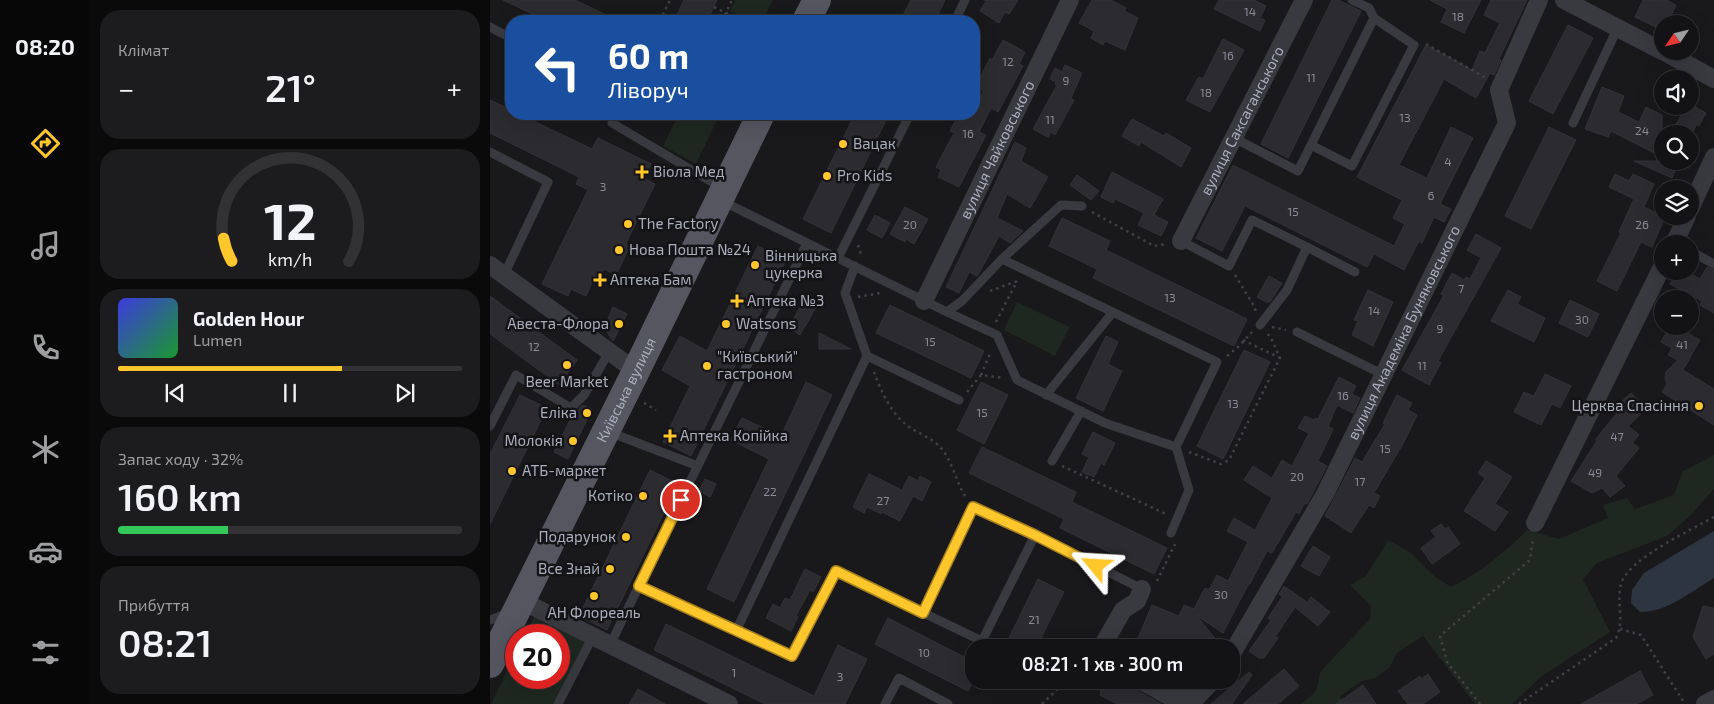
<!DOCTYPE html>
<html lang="uk">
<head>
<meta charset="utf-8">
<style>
  body { margin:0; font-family:"Exo 2",sans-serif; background:#1c1b1d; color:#f1f3f6; height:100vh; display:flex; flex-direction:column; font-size:19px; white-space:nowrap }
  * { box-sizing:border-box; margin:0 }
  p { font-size:16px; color:#9d9ea0 }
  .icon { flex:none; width:28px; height:28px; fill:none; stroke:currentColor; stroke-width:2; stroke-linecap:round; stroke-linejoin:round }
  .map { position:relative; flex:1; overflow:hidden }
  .sheet { display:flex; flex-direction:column; gap:10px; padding:10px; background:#0a0a0b; width:400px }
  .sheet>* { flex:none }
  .hud { position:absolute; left:15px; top:15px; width:475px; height:105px; border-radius:20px; box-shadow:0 5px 20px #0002,0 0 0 1px #323234; background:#1a4fa0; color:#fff; overflow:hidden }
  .needle { width:32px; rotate:235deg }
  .tools { position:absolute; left:1164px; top:15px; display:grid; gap:10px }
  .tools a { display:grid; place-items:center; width:45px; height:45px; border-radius:50%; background:#131214; box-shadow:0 5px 20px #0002,0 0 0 1px #323234; font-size:25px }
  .speed { position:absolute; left:15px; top:624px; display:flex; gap:10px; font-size:25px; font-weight:700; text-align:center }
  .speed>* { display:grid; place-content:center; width:65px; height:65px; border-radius:50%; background:#131214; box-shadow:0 5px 20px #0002,0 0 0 1px #323234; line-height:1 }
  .speed .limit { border:8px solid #d22; background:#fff; color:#111 }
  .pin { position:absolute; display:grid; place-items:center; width:42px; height:42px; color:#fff; margin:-21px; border:2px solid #fff; border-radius:50%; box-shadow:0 1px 5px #0007 }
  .me { position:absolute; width:55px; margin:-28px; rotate:297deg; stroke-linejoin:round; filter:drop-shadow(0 0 4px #0008) }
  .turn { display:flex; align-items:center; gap:18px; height:105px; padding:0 20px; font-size:22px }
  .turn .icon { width:65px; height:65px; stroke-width:2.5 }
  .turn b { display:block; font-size:35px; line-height:42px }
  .big { font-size:38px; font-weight:600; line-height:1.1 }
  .sheet .card { flex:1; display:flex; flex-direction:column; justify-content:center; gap:8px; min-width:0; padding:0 18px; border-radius:20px; background:#1c1b1d }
  .sheet .dial { align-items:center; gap:0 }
  .dial svg { height:130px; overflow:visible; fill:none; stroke:#323234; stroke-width:7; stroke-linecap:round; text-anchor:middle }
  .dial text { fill:#f1f3f6; stroke:none }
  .song { display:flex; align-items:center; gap:15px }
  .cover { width:60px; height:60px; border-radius:8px; background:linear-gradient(135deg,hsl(240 70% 55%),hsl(130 70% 35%)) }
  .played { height:5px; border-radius:2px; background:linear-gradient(90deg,#ffc72c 65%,#323234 65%) }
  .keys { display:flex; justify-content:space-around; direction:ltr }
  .heat { display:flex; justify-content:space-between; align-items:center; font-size:28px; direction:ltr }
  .charge { height:8px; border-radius:4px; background:linear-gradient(90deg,#34c759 32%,#323234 0) }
  .trip { position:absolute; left:475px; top:639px; width:275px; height:50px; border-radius:20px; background:#131214; box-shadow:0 5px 20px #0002,0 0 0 1px #323234; font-weight:600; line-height:50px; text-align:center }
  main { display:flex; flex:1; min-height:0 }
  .tab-bar { display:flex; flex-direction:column; width:90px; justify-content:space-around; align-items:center; background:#080708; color:#9d9ea0 }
  .tab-bar .icon { width:35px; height:35px }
  .tab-bar .active { color:#ffc72c }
  .tab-bar b { font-size:22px; color:#f1f3f6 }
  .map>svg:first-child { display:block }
  .green { fill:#1e2720 }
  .water { fill:#2d3640 }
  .building { fill:#2c2b2f; stroke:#333237 }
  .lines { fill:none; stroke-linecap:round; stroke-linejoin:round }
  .path { stroke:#3f4147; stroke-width:2.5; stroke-dasharray:2.5 4; stroke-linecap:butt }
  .lane { stroke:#393a40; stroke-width:9 }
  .street { stroke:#393a40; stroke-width:18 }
  .primary { stroke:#555660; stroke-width:28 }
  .route-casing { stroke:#a6811d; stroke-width:12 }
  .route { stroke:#ffc72c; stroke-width:9 }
  .poi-dot { fill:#ffc72c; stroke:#141316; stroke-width:2 }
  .labels { text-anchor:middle; stroke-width:5; stroke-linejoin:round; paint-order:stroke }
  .number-label { font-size:12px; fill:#8a8c98 }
  .street-label { font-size:15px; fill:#aaaebc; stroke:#141316 }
  .poi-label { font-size:15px; fill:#aaaebc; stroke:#141316; text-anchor:start }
</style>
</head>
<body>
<main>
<nav class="tab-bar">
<b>08:20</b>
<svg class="icon active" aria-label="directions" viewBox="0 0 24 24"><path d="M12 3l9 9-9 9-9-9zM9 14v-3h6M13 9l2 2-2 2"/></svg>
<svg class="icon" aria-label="music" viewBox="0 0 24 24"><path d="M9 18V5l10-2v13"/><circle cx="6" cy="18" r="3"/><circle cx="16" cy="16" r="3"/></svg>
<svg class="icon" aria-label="phone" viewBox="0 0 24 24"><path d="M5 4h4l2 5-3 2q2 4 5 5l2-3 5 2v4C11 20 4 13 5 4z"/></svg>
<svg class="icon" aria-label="climate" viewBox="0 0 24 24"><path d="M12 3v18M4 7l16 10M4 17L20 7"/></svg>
<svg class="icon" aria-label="car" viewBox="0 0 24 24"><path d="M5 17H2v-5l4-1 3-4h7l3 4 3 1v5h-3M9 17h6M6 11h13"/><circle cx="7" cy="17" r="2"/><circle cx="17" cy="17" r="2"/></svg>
<svg class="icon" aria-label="filters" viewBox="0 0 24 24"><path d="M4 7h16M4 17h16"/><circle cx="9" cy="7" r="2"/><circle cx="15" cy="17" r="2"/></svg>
</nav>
<section class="sheet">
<div class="card"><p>Клімат</p>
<div class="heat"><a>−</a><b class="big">21°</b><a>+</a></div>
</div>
<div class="card dial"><svg viewBox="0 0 100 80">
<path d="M14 69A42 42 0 1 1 86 69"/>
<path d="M14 69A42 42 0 0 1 9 55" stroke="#ffc72c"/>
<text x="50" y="56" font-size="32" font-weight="700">12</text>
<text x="50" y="72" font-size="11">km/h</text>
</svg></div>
<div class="card">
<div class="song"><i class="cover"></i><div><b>Golden Hour</b><p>Lumen</p></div></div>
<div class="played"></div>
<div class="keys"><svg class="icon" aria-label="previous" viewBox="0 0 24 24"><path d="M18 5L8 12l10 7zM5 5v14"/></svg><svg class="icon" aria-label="pause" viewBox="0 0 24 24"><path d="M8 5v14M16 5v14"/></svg><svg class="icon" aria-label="next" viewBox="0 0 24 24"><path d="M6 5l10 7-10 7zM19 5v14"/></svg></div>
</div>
<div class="card"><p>Запас ходу · 32%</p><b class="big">160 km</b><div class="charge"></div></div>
<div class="card"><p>Прибуття</p><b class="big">08:21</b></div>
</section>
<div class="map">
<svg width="1224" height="704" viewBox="0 0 1224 704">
  <rect width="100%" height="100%" fill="#19181b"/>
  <path class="green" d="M245,0H283L272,21H261L240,11Z
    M189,114H230L206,164L173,146Z
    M527,302L580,327L565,356L514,330Z
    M1224,455V489L1201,515L1177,536L1107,563L1093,579L1120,632L1052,676L1022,704H985L933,636L907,653L899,668L885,678L872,681L850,696L855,704H811L826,691L830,672L880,619L881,606L860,585L876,576L898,540L920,552L944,576L961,587C991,572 1014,553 1037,530L1069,539L1118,518L1113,505L1137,498L1145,509L1184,495L1193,471Z
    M45,614L96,640L64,704H1L26,652V678H69V635H35Z"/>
  <path class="water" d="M1224,531V578C1202,591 1176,613 1150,612L1141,603L1142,590L1154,573Z"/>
  <path class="building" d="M13,0H85L129,21H57Z
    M194,0H227L217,21H184Z
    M421,0H455L445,21H410Z
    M494,0H528L519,14L515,12L509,23L490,11L496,1Z
    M602,0H621L636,8L634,11L648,18L635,50L615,41L613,45L601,38L604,31L589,23Z
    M729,0H764L776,6L770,18L775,20L770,31L724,9Z
    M842,0H848L871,11L798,158L771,144Z
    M940,0H991L974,33L951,22L957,9Z
    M1001,0H1037L1009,59L1011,60L1004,75L1000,73L986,98L954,79L909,165L937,178L961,127L983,138L950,204L961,209L954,222L944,217L932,243L929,241L914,270L884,254L877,267L755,206L732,251L706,238L743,165L904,246L915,224L903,218L912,200L867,177L936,45L982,70L990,51L995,53L1010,23L994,15Z
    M1153,0H1176L1186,5L1177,24H1172V30L1145,17Z
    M1078,25L1103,38L1063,114L1039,101Z
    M733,39L754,50L720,112L696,100L709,77L713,79Z
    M513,40L535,52L529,64L533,66L508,112L501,108L489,132L496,135L469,187L448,177L451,170L446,167L464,133L460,131L469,114H484V110L494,91L486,86L500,58L502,60Z
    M575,65L592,73L581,98L584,100L565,135L561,132L558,137L543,129L567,85L565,84L566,82L560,79L565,68L572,72Z
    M1112,87L1134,96L1128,112L1149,122L1156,107L1172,115V157L1121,131L1118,137L1095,129Z
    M0,100L21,110V114H29L102,149L108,138L161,164L154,178L165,184L136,243L140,246L126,275L114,269L110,278L105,276L96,296L81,289L78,296L52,284L98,190L86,184L89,177L0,133Z
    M1200,104L1216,113L1209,126L1206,125L1202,134H1181L1196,106H1200Z
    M365,114H399L341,233L313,219Z
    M642,119L674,136L676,133L701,148L691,167L651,142L649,146L632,136Z
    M1059,127L1086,140L1041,229L1015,216Z
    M525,142L536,148L531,161L558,177L540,208L517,194L507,218L533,231L520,243L509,236L488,275L487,276L479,272L469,293L456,287Z
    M1144,161H1189L1182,178Z
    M622,172L673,199L664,215L678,222L671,236L648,225L654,213L625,199L623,203L611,197Z
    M1125,174L1139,181L1143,174L1164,184L1154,207L1175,217L1162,247L1151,242L1127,291L1107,281L1131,233L1129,232L1144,199L1119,187Z
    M587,175L609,191L601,200L580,185Z
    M415,207L438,219L424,244L416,239L415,242L400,234Z
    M385,215L400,223L392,238L377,230Z
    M572,218L620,241L616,250L757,319L744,346L603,278L607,269L559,246Z
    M986,234L1011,248L948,361L951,363L939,385L912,370L954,295L951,294L962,273L974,280L976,277L980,279L991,258L977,250Z
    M268,246L296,260L201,456L173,442L200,386L172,370L190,336L217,351Z
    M1217,267L1224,270V313L1210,305L1212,301L1180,284L1187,271H1195L1210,279Z
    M779,276L792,283L780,302H776L767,297Z
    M878,290L903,302L883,346L862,335L868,321L864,320Z
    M1018,290L1031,297L1027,304L1055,318L1044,342L1001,321Z
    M0,296L87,360L69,385L0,334Z
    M315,297L328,304L310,335L299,328Z
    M1080,300L1109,314L1098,337L1069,323Z
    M400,305L494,351L481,378L386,333Z
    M123,307L137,314L123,341L114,328Z
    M1180,326H1185L1210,340L1193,370L1224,389V425L1172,392L1177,384L1175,378L1176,372L1188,360L1178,355L1182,348L1171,342Z
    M329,333L361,349H329Z
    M616,336L628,342L618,364L632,371L613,411L586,398Z
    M754,350L780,362L733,459L707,446Z
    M1055,374L1081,386L1070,408L1062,404L1051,425L1024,412L1034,392L1044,396Z
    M849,377L866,386L862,394L870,398L863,413L847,405L838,427L843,429L828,461L837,466L817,504L815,503L809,514L806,512L782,553L777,551L760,584L759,583L733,633L706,615L733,648H644L662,605L689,616L694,605L704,609L715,588L719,590L727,575L738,581L758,542L737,531L744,518L765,530L782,498L754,480L763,466L782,478L792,460L802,466L819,433L808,428L815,416L824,420L825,418L828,419Z
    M316,382L342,395L244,602L217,589L279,459L241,440L252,418L291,436Z
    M491,382L518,395L494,444L467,430Z
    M1141,393L1156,409L1138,426L1149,435L1142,443L1149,448L1126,476L1135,486L1120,497L1112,488L1102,493L1081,481L1107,441L1106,439L1130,409L1127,406Z
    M30,395L57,408L0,524V454Z
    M907,395L922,403L918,410L927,415L914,442L884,493L890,496L884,508L879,505L861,533L835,516L865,458L872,462L895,424L893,423Z
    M93,405L102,409L78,459L64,452L83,414Z
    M603,432L625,443L614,465L611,463L604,477L592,472L599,457L592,454Z
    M492,447L586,492L582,502L677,548L664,574L570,528L574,519L479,473Z
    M996,461L1022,477L1005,504L1018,512L1005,531L974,511L995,478L988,473Z
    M160,470L188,484L117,630L89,616Z
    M379,474L412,490L419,476L428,481L430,476L441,482L432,501L423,496L410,521L392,512L391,514L377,507L374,513L363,507Z
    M215,479L226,484L220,497L209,491Z
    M951,524L955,529L958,527L970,544L942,564L931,548L946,537L941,531Z
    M823,546L840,557L829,576L811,566Z
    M315,569L331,577L323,592L320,590L306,616L308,617L301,631L276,618L283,604L290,608L295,598L300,600Z
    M548,579L574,592L546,648H514Z
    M794,586L817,602L821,597L840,612L828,626L805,607L785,637L788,638L774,658H769L759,651L781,620L778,618L792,597L789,594Z
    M1213,606L1224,608V654L1216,659L1203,637Z
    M398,618L484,662V679L478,691L385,644Z
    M176,624L324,696L348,645L377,659L355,704H275L164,650Z
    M794,669L809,686L788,704H753Z
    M1150,671L1163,695L1147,704H1091Z
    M759,672L762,675L742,704H721Z
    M938,674L950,692L933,704H918L908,691L930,676L931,679Z
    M591,680H633L640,684L645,689L671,704H627L610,695L611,690Z
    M873,685L886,704H846Z
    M148,689L175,704H139Z"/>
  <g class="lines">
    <path class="path" d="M224,7L253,21
      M170,21L180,0
      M232,21L242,0
      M936,44L996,78
      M602,212L664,246L675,244
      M368,245L372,257
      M745,275L764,306L766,312
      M500,291L530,280
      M368,297L390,293
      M506,322L527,281
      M782,327L796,330
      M753,340L790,358
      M737,356L748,347L762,332
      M384,372C391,391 401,414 418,426C427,433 440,437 448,445C463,459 465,482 477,499
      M491,375L501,351
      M477,392L491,375L514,378
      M154,403L166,410
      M699,452L731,464L739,460L790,358L782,340L778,334
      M572,466L676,514
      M667,581L685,544
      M1130,629L1151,635L1195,704
      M552,704L577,680
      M990,704L957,662L950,636L1040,560L1043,539
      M1029,704L1126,638C1135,620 1126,602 1131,584C1138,559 1201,530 1224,517"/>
    <path class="lane" d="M465,21L475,0
      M0,27L21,38
      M126,114L122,123L232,188
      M1083,123L1128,27
      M744,138L808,171L884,18
      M821,145L862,166L924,45L884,18L879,8L862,0
      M0,152L58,182L14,275
      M232,201L457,312L472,301L512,259L727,362L686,447L699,490L681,533
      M691,241L739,266L762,220L817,247L797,290L770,325
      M817,247L865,272
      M1200,251L1224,264
      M348,258L420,114
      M512,259L571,205L592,206
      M365,266L355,293L377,356L469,400
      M457,312L507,335L527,380L615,423L686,447
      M807,332L894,375
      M556,395L623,312
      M0,426L26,375L81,408L94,395L119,352
      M119,432L208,466
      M562,461L591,411
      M149,586L302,657L346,571L492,641L545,535
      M433,613L483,507L545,535L652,589
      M0,620L18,613
      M246,631L377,356
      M120,645L317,243
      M68,704L103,636
      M395,704L409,678L458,704"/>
    <g class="street">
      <path d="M1074,0L1172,51"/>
      <path d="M1173,51L1224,79"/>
      <path d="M1200,209L1224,157"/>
      <path id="s1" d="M691,241L814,0"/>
      <path d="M1184,244L1197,216"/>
      <path d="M0,265L146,371"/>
      <path id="s2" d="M434,301L580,0"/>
      <path d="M1045,523L1172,267"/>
      <path d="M32,601L239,704"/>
      <path d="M615,648L614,643L633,610L647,601L652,589"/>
      <path id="s3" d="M741,655L835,494L1017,123L1009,90L1049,0"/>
      <path d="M650,680L682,698L705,699L723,680"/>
      <path d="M1215,704L1224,699"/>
    </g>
    <g class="primary">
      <path d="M316,21L327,0"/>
      <path id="s4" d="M0,664L146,371L271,114"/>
    </g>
  </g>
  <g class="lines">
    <g class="route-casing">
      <path id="route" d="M191,500L149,586L302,656L346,571L433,613L483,507L545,535L606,566"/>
    </g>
    <use href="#route" class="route"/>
  </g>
  <g class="poi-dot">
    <circle cx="353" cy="144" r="5"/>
    <path d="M149.5 164.5h5v5h5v5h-5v5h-5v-5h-5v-5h5z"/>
    <circle cx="337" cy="176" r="5"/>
    <circle cx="138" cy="224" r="5"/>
    <circle cx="129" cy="250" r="5"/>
    <circle cx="265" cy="265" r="5"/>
    <path d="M107.5 272.5h5v5h5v5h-5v5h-5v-5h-5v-5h5z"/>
    <path d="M244.5 293.5h5v5h5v5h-5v5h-5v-5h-5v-5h5z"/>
    <circle cx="129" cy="324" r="5"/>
    <circle cx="236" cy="324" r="5"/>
    <circle cx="77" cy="365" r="5"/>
    <circle cx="217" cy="366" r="5"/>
    <circle cx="1209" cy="406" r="5"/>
    <circle cx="97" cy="413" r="5"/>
    <path d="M177.5 428.5h5v5h5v5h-5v5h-5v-5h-5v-5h5z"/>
    <circle cx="83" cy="441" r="5"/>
    <circle cx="22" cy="471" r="5"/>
    <circle cx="153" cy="496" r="5"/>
    <circle cx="136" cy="537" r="5"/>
    <circle cx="120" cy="569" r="5"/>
    <circle cx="104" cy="596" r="5"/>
  </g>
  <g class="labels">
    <g class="number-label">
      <text x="760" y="16">14</text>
      <text x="968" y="21">18</text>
      <text x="738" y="60">16</text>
      <text x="518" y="66">12</text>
      <text x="821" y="82">11</text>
      <text x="576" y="85">9</text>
      <text x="716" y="97">18</text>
      <text x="915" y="122">13</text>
      <text x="560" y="124">11</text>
      <text x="1152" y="135">24</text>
      <text x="478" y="138">16</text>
      <text x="958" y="166">4</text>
      <text x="113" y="191">3</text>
      <text x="941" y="200">6</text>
      <text x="803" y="216">15</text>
      <text x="420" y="229">20</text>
      <text x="1152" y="229">26</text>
      <text x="971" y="293">7</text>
      <text x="680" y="302">13</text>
      <text x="884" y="315">14</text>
      <text x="1092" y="324">30</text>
      <text x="950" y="333">9</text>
      <text x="440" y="346">15</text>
      <text x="1192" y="349">41</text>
      <text x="44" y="351">12</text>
      <text x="932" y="370">11</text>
      <text x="853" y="400">16</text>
      <text x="743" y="408">13</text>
      <text x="492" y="417">15</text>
      <text x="1127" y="441">47</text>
      <text x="895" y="453">15</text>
      <text x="1105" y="477">49</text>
      <text x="807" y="481">20</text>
      <text x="870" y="486">17</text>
      <text x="280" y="496">22</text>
      <text x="393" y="505">27</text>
      <text x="731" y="599">30</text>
      <text x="544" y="624">21</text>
      <text x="434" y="657">10</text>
      <text x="244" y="677">1</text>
      <text x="350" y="681">3</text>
    </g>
    <g class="street-label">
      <text dy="5" stroke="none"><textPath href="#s1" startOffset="135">вулиця Саксаганського</textPath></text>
      <text dy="5" stroke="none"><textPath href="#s2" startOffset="168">вулиця Чайковського</textPath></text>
      <text dy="5" stroke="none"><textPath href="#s3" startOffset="366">вулиця Академіка Буняковського</textPath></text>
      <text dy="5" stroke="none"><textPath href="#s4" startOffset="306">Київська вулиця</textPath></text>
    </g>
    <g class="poi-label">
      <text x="363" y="149">Вацак</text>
      <text x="163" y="177">Віола Мед</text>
      <text x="347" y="181">Pro Kids</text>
      <text x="148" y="229">The Factory</text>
      <text x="139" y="255">Нова Пошта №24</text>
      <text x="275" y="261">Вінницька<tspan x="275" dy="17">цукерка</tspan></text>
      <text x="120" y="285">Аптека Бам</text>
      <text x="257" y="306">Аптека №3</text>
      <text x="119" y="329" text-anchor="end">Авеста-Флора</text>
      <text x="246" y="329">Watsons</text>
      <text x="227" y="362">"Київський"<tspan x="227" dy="17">гастроном</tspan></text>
      <text x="77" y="387" text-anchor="middle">Beer Market</text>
      <text x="1199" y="411" text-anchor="end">Церква Спасіння</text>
      <text x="87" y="418" text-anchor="end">Еліка</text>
      <text x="190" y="441">Аптека Копійка</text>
      <text x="73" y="446" text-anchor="end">Молокія</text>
      <text x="32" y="476">АТБ-маркет</text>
      <text x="143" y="501" text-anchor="end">Котіко</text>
      <text x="126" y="542" text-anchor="end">Подарунок</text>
      <text x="110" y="574" text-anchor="end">Все Знай</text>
      <text x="104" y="618" text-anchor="middle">АН Флореаль</text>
    </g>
  </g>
</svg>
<div class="tools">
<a><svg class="needle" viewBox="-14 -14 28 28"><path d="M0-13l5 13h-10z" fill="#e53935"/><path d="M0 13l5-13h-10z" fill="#9d9ea0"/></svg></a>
<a><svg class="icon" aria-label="sound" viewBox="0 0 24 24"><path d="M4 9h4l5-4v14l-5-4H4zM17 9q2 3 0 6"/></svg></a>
<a><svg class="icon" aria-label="search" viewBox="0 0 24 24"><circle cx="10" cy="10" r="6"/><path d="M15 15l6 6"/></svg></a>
<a><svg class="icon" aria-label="layers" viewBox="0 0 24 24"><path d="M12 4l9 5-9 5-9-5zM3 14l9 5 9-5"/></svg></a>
<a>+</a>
<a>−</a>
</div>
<div class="speed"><div class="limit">20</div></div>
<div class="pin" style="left:191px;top:500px;background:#d93025"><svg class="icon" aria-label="arrive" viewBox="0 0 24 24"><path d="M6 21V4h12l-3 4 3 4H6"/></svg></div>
<svg class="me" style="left:606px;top:566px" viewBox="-20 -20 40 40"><path d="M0-17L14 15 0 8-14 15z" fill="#ffc72c" stroke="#fff" stroke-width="4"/></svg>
<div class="trip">08:21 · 1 хв · 300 m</div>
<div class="hud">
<div class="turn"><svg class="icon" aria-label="left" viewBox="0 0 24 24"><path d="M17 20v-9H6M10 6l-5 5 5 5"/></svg><div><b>60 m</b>Ліворуч</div></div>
</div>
</div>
</main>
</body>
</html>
